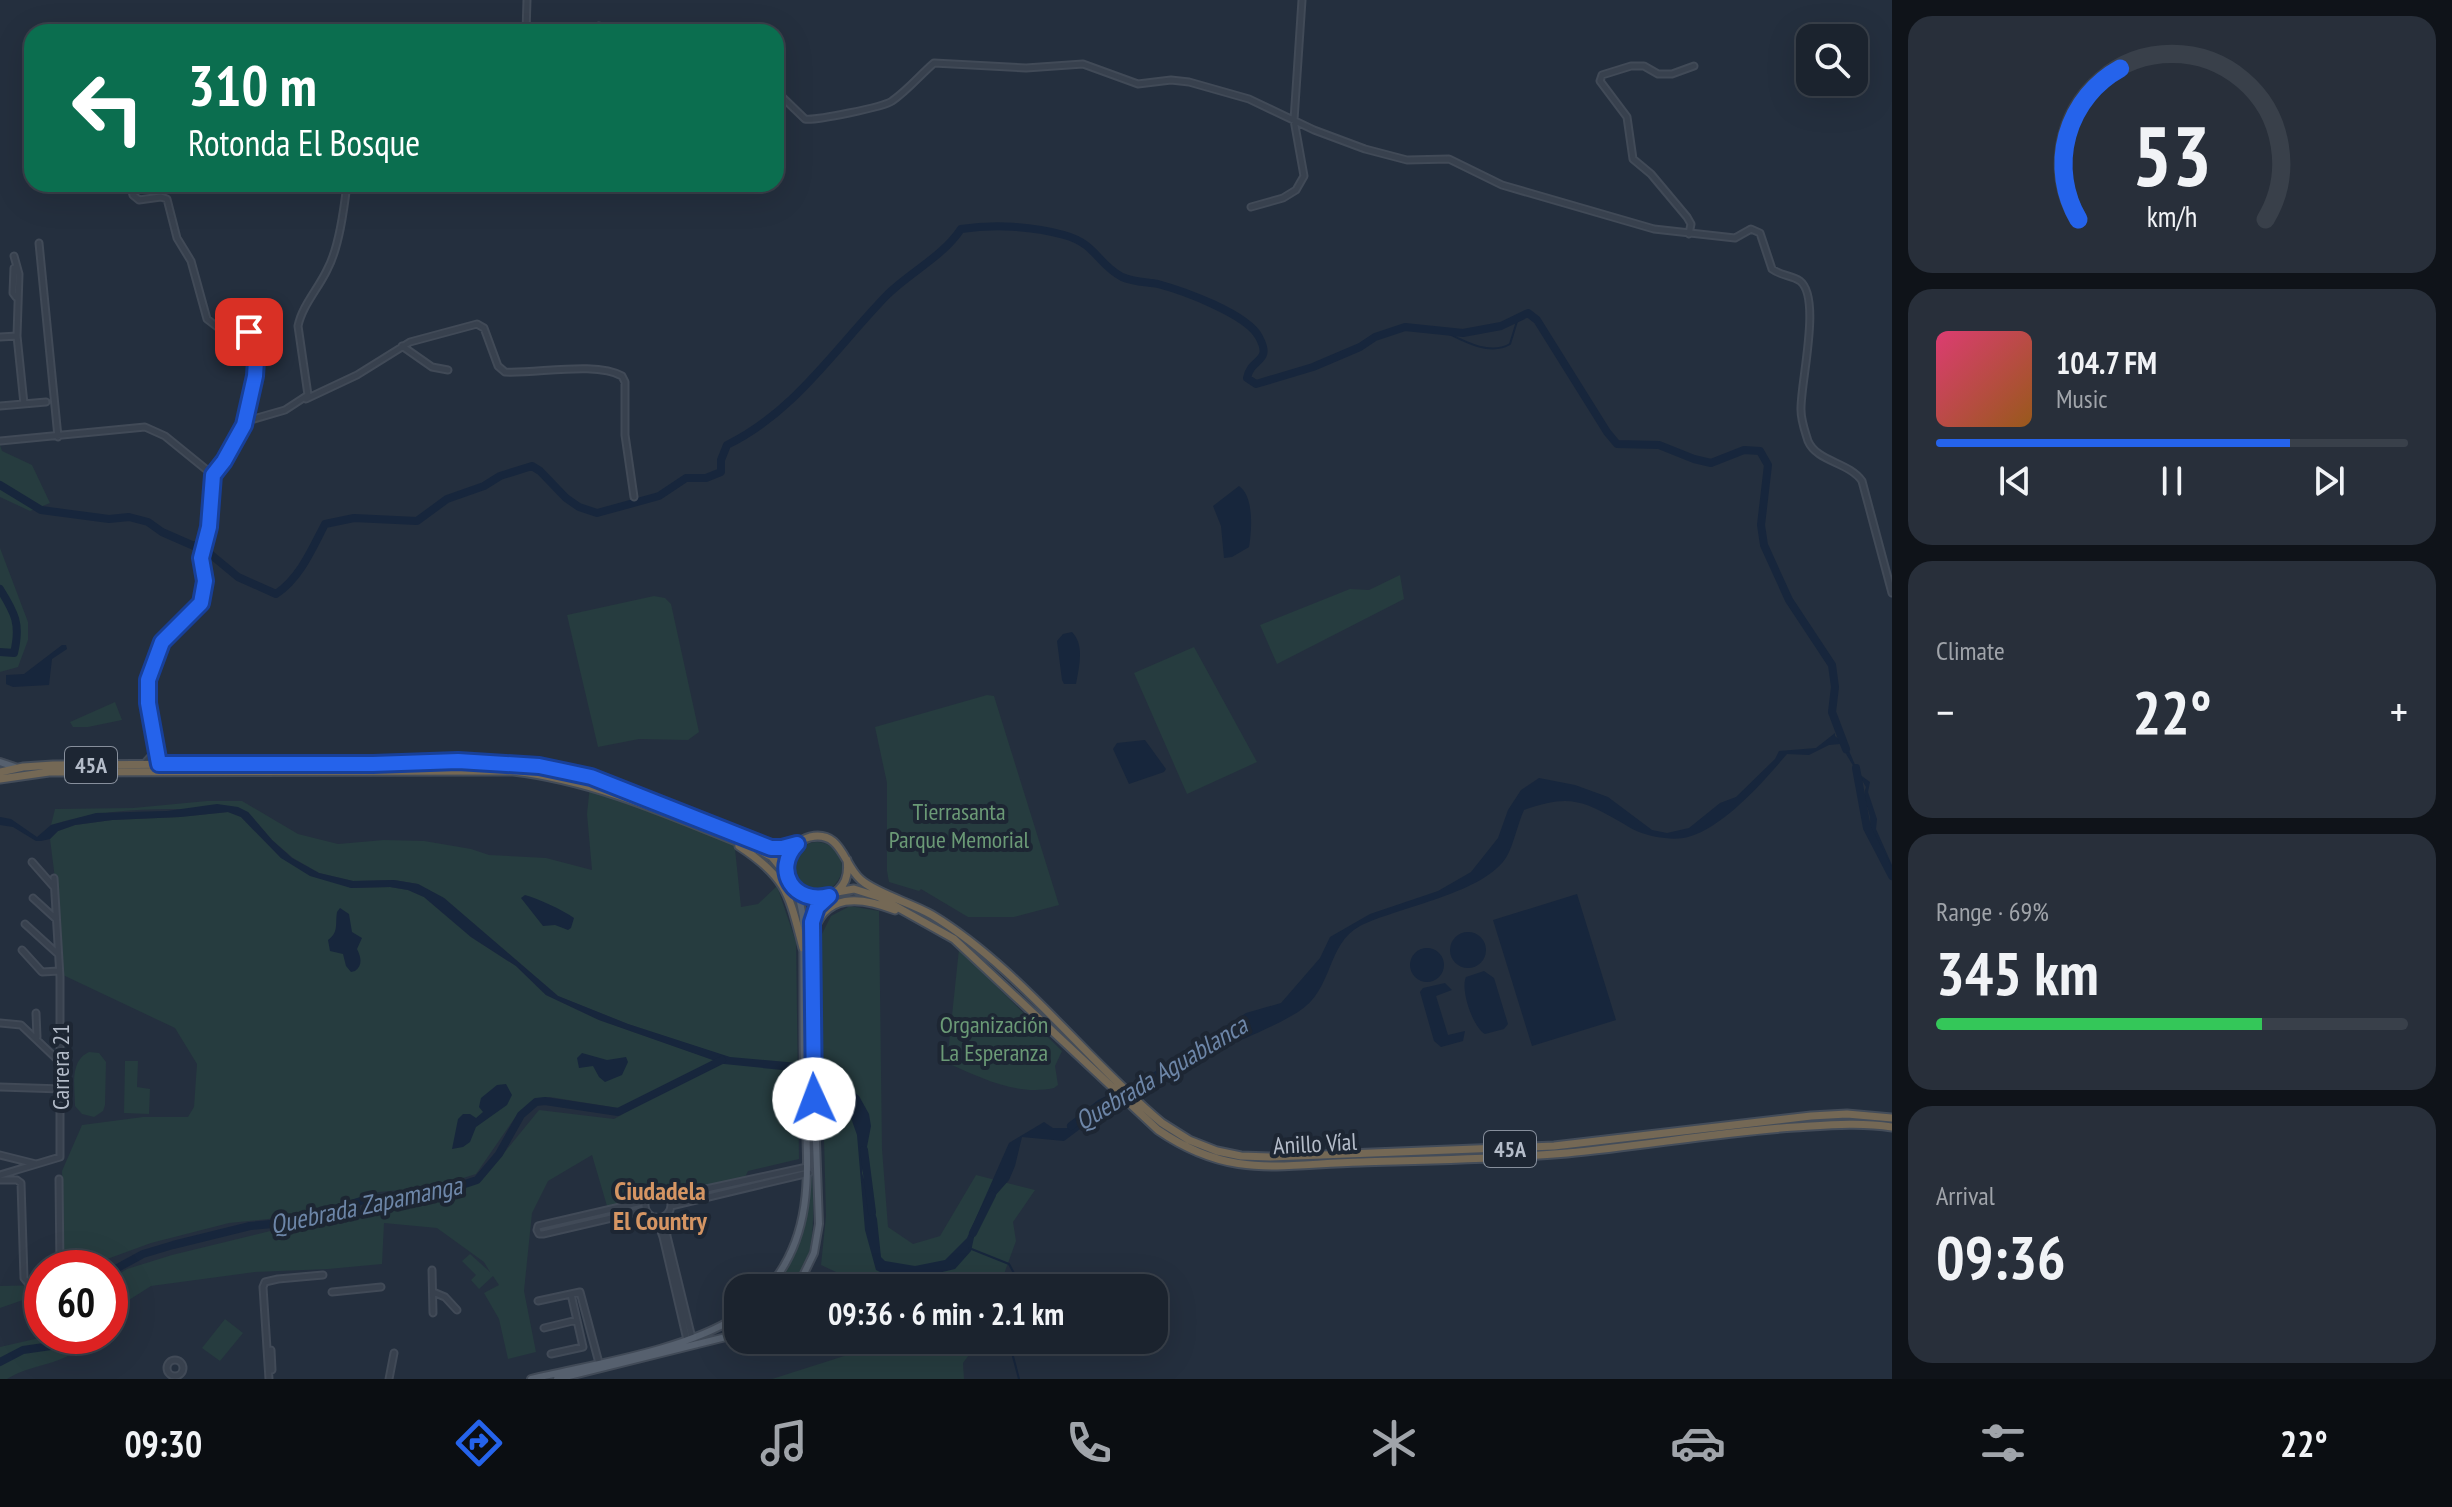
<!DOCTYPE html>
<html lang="en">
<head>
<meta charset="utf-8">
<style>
  body { margin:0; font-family:"PT Sans Narrow",sans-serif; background:#282f3a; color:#f1f3f6; height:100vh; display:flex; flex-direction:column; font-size:30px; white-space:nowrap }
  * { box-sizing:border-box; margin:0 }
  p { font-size:26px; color:#a0a4aa }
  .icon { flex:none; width:44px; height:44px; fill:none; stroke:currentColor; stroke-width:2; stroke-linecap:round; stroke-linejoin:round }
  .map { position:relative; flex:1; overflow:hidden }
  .sheet { display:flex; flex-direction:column; gap:16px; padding:16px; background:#0f1319; width:560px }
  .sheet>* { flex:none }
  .hud { position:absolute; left:24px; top:24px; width:760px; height:168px; border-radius:24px; box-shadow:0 8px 32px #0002,0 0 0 2px #39404a; background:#0b6e4f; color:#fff; overflow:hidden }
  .tools { position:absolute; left:1796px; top:24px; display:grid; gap:16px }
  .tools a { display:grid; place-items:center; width:72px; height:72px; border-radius:16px; background:#1b232e; box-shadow:0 8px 32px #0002,0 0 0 2px #39404a; font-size:40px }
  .speed { position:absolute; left:24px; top:1250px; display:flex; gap:16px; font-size:40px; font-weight:700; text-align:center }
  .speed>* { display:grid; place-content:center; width:104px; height:104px; border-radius:50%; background:#1b232e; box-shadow:0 8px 32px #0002,0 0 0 2px #39404a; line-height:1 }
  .speed .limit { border:12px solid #d22; background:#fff; color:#111 }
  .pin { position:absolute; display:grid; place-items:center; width:68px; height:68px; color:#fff; margin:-34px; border-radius:16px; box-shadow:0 4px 12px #0006 }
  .me { position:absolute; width:88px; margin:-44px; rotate:358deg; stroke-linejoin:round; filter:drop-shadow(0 0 6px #0008) }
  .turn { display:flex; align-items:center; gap:28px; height:168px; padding:0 32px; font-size:36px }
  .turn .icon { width:104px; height:104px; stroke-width:2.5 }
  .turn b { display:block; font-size:56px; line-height:68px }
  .big { font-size:60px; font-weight:700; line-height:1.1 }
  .sheet .card { flex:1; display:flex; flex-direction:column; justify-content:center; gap:12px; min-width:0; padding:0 28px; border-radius:24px; background:#282f3a }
  .sheet .dial { align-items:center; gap:0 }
  .dial svg { height:208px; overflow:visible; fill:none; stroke:#39404a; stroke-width:7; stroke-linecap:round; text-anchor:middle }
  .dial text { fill:#f1f3f6; stroke:none }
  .song { display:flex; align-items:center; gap:24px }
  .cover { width:96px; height:96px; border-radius:12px; background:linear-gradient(135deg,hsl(340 70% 55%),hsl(30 70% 35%)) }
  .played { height:8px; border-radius:4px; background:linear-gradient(90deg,#2563eb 75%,#39404a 75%) }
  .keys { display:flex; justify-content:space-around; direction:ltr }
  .heat { display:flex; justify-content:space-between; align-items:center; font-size:44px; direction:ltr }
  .charge { height:12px; border-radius:6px; background:linear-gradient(90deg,#34c759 69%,#39404a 0) }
  .trip { position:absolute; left:724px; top:1274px; width:444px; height:80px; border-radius:24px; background:#1b232e; box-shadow:0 8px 32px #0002,0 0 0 2px #39404a; font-weight:700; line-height:80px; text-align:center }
  .tabs { display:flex; height:128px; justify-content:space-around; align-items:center; background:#0b0e12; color:#a0a4aa }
  .tabs .icon { width:56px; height:56px }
  .tabs .current { color:#2563eb }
  .tabs b { font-size:36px; color:#f1f3f6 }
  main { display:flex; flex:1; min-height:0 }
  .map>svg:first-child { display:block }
  .green { fill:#263c3f }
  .water { fill:#17263c }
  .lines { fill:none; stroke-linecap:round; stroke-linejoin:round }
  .stream { stroke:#17263c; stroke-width:2 }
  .river { stroke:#17263c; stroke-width:8 }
  .minor-casing { stroke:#414a57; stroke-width:9 }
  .major-casing { stroke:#414a57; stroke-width:10 }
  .highway-casing { stroke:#434c59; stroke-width:11 }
  .minor { stroke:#38414e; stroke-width:5 }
  .major { stroke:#56606e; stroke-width:6 }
  .highway { stroke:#746855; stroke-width:7 }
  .route-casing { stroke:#184099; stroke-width:20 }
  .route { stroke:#2563eb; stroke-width:14 }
  .labels { text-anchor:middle; stroke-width:8; stroke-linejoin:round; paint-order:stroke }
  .shield { fill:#1d2633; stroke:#878f9c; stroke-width:2 }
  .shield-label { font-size:22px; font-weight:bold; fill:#b4bcc9 }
  .park-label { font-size:24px; fill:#6b9a76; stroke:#1d2633 }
  .street-label { font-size:24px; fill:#b4bcc9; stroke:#1d2633 }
  .water-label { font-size:26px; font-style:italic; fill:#6d86a8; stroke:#1d2633 }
  .neighbourhood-label { font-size:26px; font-weight:bold; fill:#d59563; stroke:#1d2633 }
</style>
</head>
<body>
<main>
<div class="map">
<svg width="1892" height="1379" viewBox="0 0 1892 1379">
  <rect width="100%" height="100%" fill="#242f3e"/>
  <path class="green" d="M0,445L2,451L32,465L50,503L30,511L0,497Z
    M0,548L28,622V640L18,667L0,672Z
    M1400,575L1404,599L1277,664L1260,625L1350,589L1369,590Z
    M654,596L665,598L671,604L699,732L688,740L639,739L598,747L567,615Z
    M1194,647L1257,762L1187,794L1134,673Z
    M987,695L994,696L1059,905L1014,917H968L921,889L919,891L889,882L887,871V783L875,727Z
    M115,702L122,720L88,727H73L70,722Z
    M590,785L734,839L741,907L758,904L777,886L796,942L799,1159L748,1171L745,1177L671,1194L666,1188L652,1189L643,1197L607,1206L592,1155L548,1181L532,1213L524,1291L536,1352L508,1359L499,1319L484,1293L499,1285L493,1276L479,1289L471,1280L476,1275L462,1261L470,1254L490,1272L484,1262L437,1228L384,1223L382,1264L328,1269L255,1272L151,1286L110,1312V1280L127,1269L172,1255L356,1210L430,1201L482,1180L539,1110L614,1119L688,1078L618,1108L550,1097L532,1101L514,1119L476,1174L435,1187L379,1192L297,1216L229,1223L151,1243L99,1262L63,1265L62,1171L82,1125L143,1117H188L194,1107L197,1064L175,1028L63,975L60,918L50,839L58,831L75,825L112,820L180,817L228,812L241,817L281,858L351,888L390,887L408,890L424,897L471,937L516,966L546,995L599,1020L717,1061L715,1064L734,1059L628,1024L558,996L444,898L418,884L394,880L353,881L319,873L293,858L272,840L248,812C183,808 114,805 51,825L55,809L133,808L207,801H242L298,834L338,844L384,840L424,841L471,849L489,855L546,858L592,870L587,814Z
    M792 867a25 25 0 1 1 50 0a25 25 0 1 1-50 0Z
    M850,906L879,911L882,1149L888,1227L913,1244L940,1236L976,1175L1035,1190L1013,1222L1016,1241L999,1288H848L836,1272L821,1265L826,1216L819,940L831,916Z
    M959,949L1062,1051L1055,1066L1058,1085L1054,1088C1016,1096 982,1078 947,1063Z
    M89,1052L99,1053L106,1062L105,1105L103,1111L94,1117L82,1114L75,1106C75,1088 69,1061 89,1052Z
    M125,1061H138L137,1087L150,1089L149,1114L124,1113Z
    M811,1163C813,1193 821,1273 786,1286L782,1279L801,1240Z
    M42,1285V1302L23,1300L0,1308V1286Z
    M225,1319L243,1333L220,1361L202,1348Z
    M48,1336H91C65,1369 38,1360 7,1379H0V1347Z
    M863,1340H980L963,1363L964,1379H772L863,1350Z"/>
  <path class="water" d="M1239,486C1254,496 1252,530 1249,547L1232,557L1224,558L1221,526L1213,506Z
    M1072,632C1085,645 1079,667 1076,684H1064L1062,680L1057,641L1063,634Z
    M62,645H66L67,649L52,659L49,685L13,687L6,684V675L24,674Z
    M1835,733V736L1847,746L1859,774L1870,782L1868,792L1877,819L1876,829L1892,865V872L1884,861L1870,825C1872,811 1861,801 1866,787L1840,744L1829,745L1809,755L1787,754C1763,782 1724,827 1688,837C1674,841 1652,837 1639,832C1631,829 1625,824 1617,820C1578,798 1566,796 1524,810C1518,823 1513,846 1507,856C1486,893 1398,907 1360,926C1326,944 1334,990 1298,1012C1275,1026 1245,1039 1221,1048C1211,1052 1201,1053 1192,1058C1147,1081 1104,1111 1064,1141L1022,1137L1015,1166L1009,1180L987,1205L977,1224L971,1251L955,1269L900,1282L876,1270L865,1230L857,1135L845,1101L821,1074L724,1064L599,1020L546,995L516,966L471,937L424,897L408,890L390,887L351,888L310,876L281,858L241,817L228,812L180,817L112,820L75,825L58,831L50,839L41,841H36L13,827L0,825V817L11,819L37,837L51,825L96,813L167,811L217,804L238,807L248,812L272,840L292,858L319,873L353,881L394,880L418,884L444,898L558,996L628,1024L730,1057L820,1065L859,1096L869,1114L871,1126L862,1173L877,1219L881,1257L885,1261L915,1266L945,1260L967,1238L1009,1143L1044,1122L1053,1128H1067L1246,1013L1281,1003L1320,958L1330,937L1370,914L1438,891L1471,872L1498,838L1508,810L1521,790L1539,778L1575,785L1608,797L1652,830L1667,833L1689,828L1720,803L1736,797L1775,759L1779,751L1816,748Z
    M1145,740L1166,769L1164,772L1129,784L1113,749L1117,743Z
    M1577,894L1616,1020L1532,1046L1493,920Z
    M525,895C539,899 561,909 574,918L571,928L568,930L555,925L543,926L521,898Z
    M340,908L349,914L352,932L362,938L357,949C361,957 363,965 355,971L351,972L346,966L343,954L330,951L328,940C339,932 335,924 337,912Z
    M1450 950a18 18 0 1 1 36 0a18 18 0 1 1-36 0Z
    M1410 965a17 17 0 1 1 34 0a17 17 0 1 1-34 0Z
    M1484,971L1494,978L1508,1024L1504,1029L1485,1034C1473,1028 1460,989 1466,977Z
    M1445,983L1452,990L1436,996L1448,1035L1465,1031L1463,1041L1441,1047L1434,1041L1420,992L1423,988Z
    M582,1053L607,1060L626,1057L628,1062L622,1075L605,1082L599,1077L593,1066L579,1068L577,1058Z
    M506,1084L512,1095L507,1105L476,1127L470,1142L463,1147L452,1149L458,1119L463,1114H470L476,1118L483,1112L479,1107L481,1098L497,1085Z"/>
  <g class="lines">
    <path class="stream" d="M1439,329C1460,339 1488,357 1510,344L1518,318
      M969,1248L1009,1264L1022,1288
      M1019,1379L1010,1345L1027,1340"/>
    <path class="river" d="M0,485L41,510L109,519L129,517L148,522L162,532L194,546L198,544L238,577L276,594C300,578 312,549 325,524L354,518L417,521L447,499L484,486L500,476L532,466L540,471L566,498L579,507L597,513L659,496L686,478H706L721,472V460L727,445C795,412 836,347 888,294C912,271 943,256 961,229C994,224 1032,226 1064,235C1097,244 1097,264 1122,277C1133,282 1147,282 1158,284C1184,291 1247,314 1259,337C1273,363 1251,357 1247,378L1256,384L1313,367L1360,347L1375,337L1405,327L1463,333L1501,326L1528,313L1537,320L1607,432L1617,444L1659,445L1694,459L1711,463L1744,450L1760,451L1768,465L1761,525L1764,545L1789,600L1832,665L1835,687L1832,712L1846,749
      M0,589C15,613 21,624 14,653L0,652
      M1856,768L1867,828L1892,876
      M1071,1126L1101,1103L1123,1092
      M864,1150L872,1212
      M973,1233L992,1195
      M110,1272L143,1254L173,1245L250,1226L293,1222L364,1200L432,1195L477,1180L499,1154L521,1115L536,1102L545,1101L618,1112L722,1060
      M0,1362L23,1350L51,1346L66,1336"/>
    <g class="minor-casing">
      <path id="minor" d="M526,32L527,0
        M593,32L599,26L619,32
        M776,91L805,119C814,121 884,107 892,101C908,90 920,75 934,63L1026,68L1083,64L1138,84L1171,80L1189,82L1249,99L1314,130L1365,149L1407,160L1449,159L1502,185L1654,229L1735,238L1751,229L1760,233L1772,269C1781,276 1792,275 1800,281C1822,298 1800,384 1801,410C1801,421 1805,431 1808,441C1817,462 1849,462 1862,481L1892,593
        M130,184L133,195L139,200L161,197L167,199L177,238L191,261L207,319L220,329L239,328L249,332C260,363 253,393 244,424
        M1251,207L1283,198L1296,190L1304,176L1294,120L1302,0
        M1689,234L1691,224L1687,217L1651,174L1633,159L1627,117L1600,81L1602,75L1631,66H1644L1658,74H1672L1694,66
        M39,243L58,437
        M14,256L19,274L17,336L24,404
        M14,268L13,293L16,297
        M0,337L17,336
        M402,346L432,367L448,370
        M306,399L357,375L410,342L477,324L484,328L498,366L505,372C536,374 596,361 622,376L625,382V435L634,497
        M0,406L46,402
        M0,441L145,427L165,436L213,475L209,527L201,558L205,581L201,603L162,642L148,680V703L159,764
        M213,475L247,421L285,410L308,395L298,326C302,306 318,289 327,270C339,248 344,209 347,184
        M144,764L152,755L154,745
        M32,862L54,887
        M33,898L56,919
        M25,924L58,954
        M22,950L42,972L59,971
        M36,1013L37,1037
        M0,1023L21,1025L61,1063
        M0,1087L62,1089
        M0,1155L36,1164
        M0,1175L60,1157V977L54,878
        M59,1179L60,1268
        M0,1180H17L21,1183L24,1278L29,1284H42
        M645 1205a13 13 0 1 1 26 0a13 13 0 1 1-26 0Z
        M669,1197L807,1167
        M646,1201L538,1226L537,1230L539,1234H543L646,1210
        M671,1206L809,1173
        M665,1216L667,1236L692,1338
        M656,1217L663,1237L687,1340
        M432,1270L433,1313
        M332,1292L381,1287
        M433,1292L445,1297L457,1310
        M538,1301L580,1292L599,1363
        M544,1328L577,1320
        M271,1350L272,1370
        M551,1354L583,1347L571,1294
        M167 1368a8 8 0 1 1 16 0a8 8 0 1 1-16 0Z
        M269,1379L263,1287L265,1282L278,1279L323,1275
        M389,1379L394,1353"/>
    </g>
    <g class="major-casing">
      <path id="major" d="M0,762L15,767
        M780,1274V1282L785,1288
        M768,1288C821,1227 805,1151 804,1077C803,1023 804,970 803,917L800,902L793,887
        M797,1288L814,1253L819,1224L813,1059L812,922L817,907L829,896
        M531,1379C594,1364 684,1351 738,1316
        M557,1379L738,1334"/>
    </g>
    <g class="highway-casing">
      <path id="highway" d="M0,772L23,767L53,765L507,762L555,769L591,777L771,848H782L795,844
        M0,779L49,772L513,771C600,781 680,819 761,851L772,857L786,874
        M739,846C788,878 789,895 803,948
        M847,860C855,916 770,904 788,857C791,847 800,840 810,837C842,830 843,865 861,880C877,894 912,903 932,915C1018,967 1085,1059 1162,1123L1189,1140L1217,1151L1241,1156L1270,1157L1554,1146L1811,1116L1847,1114L1892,1118
        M837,892L854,889L879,897L954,939L1158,1130C1231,1180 1280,1164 1361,1162C1430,1160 1499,1159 1567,1153C1643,1146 1719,1132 1795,1127C1828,1125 1860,1122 1892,1127
        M812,937C823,891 862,897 895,910"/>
    </g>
    <use href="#minor" class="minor"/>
    <use href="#major" class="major"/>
    <use href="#highway" class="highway"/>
  </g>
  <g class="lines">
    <g class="route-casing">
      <path id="route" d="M249,332L256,360L255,376L244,425L224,461L213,475L209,527L201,558L205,581L201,603L162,642L148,680V703L159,764H373L458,761L539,766L591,777L771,848H782L797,844C772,870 794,905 829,896L817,907L812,922L814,1099"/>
    </g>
    <use href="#route" class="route"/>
  </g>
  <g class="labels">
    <g class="shield">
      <rect x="65" y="747" width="52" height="36" rx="6"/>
      <rect x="1484" y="1131" width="52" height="36" rx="6"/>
    </g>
    <g class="shield-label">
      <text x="91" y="773">45A</text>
      <text x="1510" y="1157">45A</text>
    </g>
    <g class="park-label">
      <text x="959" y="820">Tierrasanta<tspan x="959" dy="28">Parque Memorial</tspan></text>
      <text x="994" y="1033">Organización<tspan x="994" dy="28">La Esperanza</tspan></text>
    </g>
    <g class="street-label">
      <text transform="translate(61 1067) rotate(-90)" y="8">Carrera 21</text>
      <text transform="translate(1315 1144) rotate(-3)" y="8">Anillo Víal</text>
    </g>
    <g class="water-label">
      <text transform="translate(1161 1073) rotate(-31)" y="9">Quebrada Aguablanca</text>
      <text transform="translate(366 1205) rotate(-12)" y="9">Quebrada Zapamanga</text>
    </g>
    <g class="neighbourhood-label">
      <text x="660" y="1200">Ciudadela<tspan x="660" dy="30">El Country</tspan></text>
    </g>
  </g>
</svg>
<div class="tools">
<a><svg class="icon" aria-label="search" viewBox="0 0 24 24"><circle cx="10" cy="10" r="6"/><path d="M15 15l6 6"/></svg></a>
</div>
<div class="speed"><div class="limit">60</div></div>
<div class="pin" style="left:249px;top:332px;background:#d93025"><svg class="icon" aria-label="arrive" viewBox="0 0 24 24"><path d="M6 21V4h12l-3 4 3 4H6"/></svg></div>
<svg class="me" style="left:814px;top:1099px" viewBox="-20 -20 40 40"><circle r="19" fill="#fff"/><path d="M0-13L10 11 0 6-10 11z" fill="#2563eb"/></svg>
<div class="trip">09:36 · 6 min · 2.1 km</div>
<div class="hud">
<div class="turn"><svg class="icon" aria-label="left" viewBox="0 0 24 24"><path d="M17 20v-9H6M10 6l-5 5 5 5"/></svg><div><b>310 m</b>Rotonda El Bosque</div></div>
</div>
</div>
<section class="sheet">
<div class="card dial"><svg viewBox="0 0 100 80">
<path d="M14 69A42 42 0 1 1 86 69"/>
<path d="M14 69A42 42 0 0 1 30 11" stroke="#2563eb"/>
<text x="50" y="56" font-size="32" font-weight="700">53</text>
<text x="50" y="72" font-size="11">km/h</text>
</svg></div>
<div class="card">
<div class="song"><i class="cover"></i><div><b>104.7 FM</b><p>Music</p></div></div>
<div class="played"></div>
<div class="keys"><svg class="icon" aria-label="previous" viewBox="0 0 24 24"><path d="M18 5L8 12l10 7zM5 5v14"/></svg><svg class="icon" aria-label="pause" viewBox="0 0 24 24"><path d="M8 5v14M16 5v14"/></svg><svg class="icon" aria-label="next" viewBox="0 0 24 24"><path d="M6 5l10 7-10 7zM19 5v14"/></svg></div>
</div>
<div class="card"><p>Climate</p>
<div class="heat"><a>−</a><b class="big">22°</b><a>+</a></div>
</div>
<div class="card"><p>Range · 69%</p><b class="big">345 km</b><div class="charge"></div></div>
<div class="card"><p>Arrival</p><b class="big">09:36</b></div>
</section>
</main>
<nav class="tabs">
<b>09:30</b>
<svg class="icon current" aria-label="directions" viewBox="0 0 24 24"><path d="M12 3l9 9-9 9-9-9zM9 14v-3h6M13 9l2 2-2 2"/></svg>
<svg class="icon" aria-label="music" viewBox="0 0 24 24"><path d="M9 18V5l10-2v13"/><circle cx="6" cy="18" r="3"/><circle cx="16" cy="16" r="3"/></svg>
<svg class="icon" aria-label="phone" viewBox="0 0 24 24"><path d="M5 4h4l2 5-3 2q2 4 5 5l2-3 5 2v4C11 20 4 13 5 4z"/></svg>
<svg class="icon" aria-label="climate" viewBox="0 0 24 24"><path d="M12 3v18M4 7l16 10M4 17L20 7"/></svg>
<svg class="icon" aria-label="car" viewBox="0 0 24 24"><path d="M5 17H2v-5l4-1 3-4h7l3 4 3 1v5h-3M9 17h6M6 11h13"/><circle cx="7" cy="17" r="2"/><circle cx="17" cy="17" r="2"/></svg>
<svg class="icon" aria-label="filters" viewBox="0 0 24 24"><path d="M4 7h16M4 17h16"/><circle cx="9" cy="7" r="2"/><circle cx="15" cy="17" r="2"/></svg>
<b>22°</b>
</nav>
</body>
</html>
